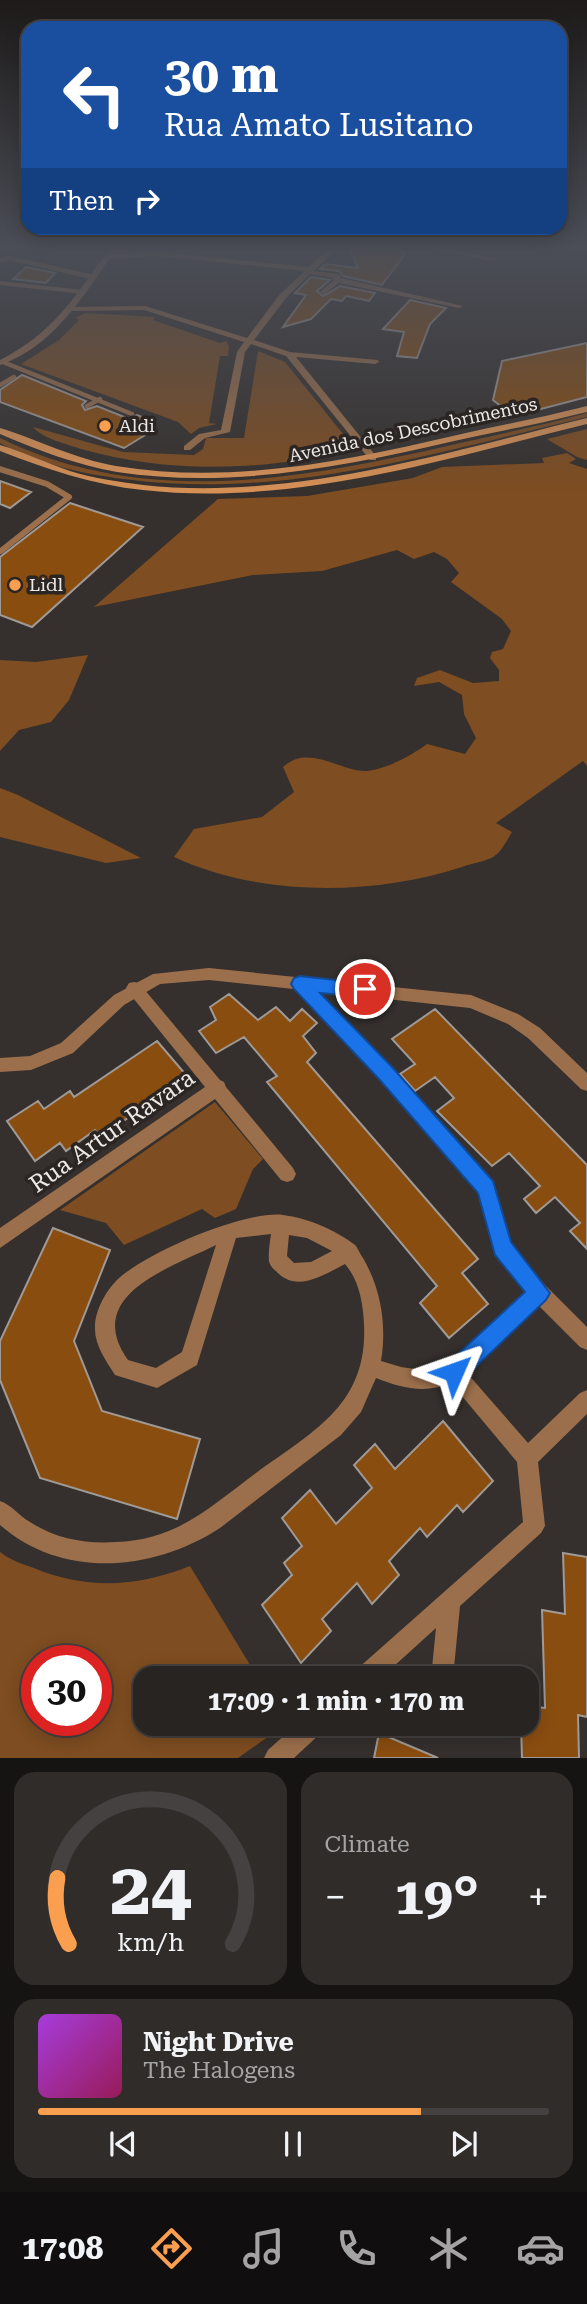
<!DOCTYPE html>
<html lang="en">
<head>
<meta charset="utf-8">
<style>
  body { margin:0; font-family:"Roboto Serif",serif; background:#302c2a; color:#f1f3f6; height:100vh; display:flex; flex-direction:column; font-size:26px; white-space:nowrap }
  * { box-sizing:border-box; margin:0 }
  p { font-size:23px; color:#a5a4a5 }
  .icon { flex:none; width:38px; height:38px; fill:none; stroke:currentColor; stroke-width:2; stroke-linecap:round; stroke-linejoin:round }
  .map { position:relative; height:1758px; overflow:hidden }
  .side { display:flex; flex-direction:column; gap:14px; padding:14px; background:#161413; flex:1 }
  .side>* { flex:none }
  .hud { position:absolute; left:21px; top:21px; width:546px; height:214px; border-radius:21px; box-shadow:0 4px 18px #0003,0 0 0 2px #444140; background:#1a4fa0; color:#fff; overflow:hidden }
  .speed { position:absolute; left:21px; top:1645px; display:flex; gap:14px; font-size:35px; font-weight:700; text-align:center }
  .speed>* { display:grid; place-content:center; width:91px; height:91px; border-radius:50%; background:#282422; box-shadow:0 4px 18px #0003,0 0 0 2px #444140; line-height:1 }
  .speed .limit { border:10px solid #d22; background:#fff; color:#111 }
  .pin { position:absolute; display:grid; place-items:center; width:60px; height:60px; color:#fff; margin:-30px; border:4px solid #fff; border-radius:50%; box-shadow:0 2px 7px #0007 }
  .me { position:absolute; width:77px; margin:-38px; rotate:47deg; stroke-linejoin:round; filter:drop-shadow(0 0 5px #0008) }
  .turn { display:flex; align-items:center; gap:24px; height:147px; padding:0 28px; font-size:32px }
  .turn .icon { width:91px; height:91px; stroke-width:2.5 }
  .turn b { display:block; font-size:49px; line-height:60px }
  .then { display:flex; align-items:center; height:66px; padding:0 28px; background:#0003; gap:14px; font-size:26px }
  .big { font-size:52px; font-weight:700; line-height:1.1 }
  .side .widget { flex:1; display:flex; flex-direction:column; justify-content:center; gap:10px; min-width:0; padding:0 24px; border-radius:21px; background:#302c2a }
  .side .dial { align-items:center; gap:0 }
  .dial svg { height:182px; overflow:visible; fill:none; stroke:#444140; stroke-width:7; stroke-linecap:round; text-anchor:middle }
  .dial text { fill:#f1f3f6; stroke:none }
  .song { display:flex; align-items:center; gap:21px }
  .cover { width:84px; height:84px; border-radius:10px; background:linear-gradient(135deg,hsl(280 70% 55%),hsl(330 70% 35%)) }
  .played { height:7px; border-radius:4px; background:linear-gradient(90deg,#fa9f4f 75%,#444140 75%) }
  .keys { display:flex; justify-content:space-around; direction:ltr }
  .heat { display:flex; justify-content:space-between; align-items:center; font-size:38px; direction:ltr }
  .side .tiles { flex:1; display:grid; gap:14px; grid-template-columns:1fr 1fr }
  .widget:last-child { grid-column:span 2 }
  .trip { position:absolute; left:133px; top:1666px; width:406px; height:70px; border-radius:21px; background:#282422; box-shadow:0 4px 18px #0003,0 0 0 2px #444140; font-weight:700; line-height:70px; text-align:center }
  .menu { display:flex; height:112px; justify-content:space-around; align-items:center; background:#100e0e; color:#a5a4a5 }
  .menu .icon { width:49px; height:49px }
  .menu .active { color:#fa9f4f }
  .menu b { font-size:32px; color:#f1f3f6 }
  .map>svg:first-child { display:block }
  .green { fill:#7e4d21; fill-rule:evenodd }
  .building { fill:#8a4d10; stroke:#a09a96; stroke-width:2 }
  .lines { fill:none; stroke-linecap:round; stroke-linejoin:round }
  .service-far1 { stroke:#9b6f4b; stroke-width:4.5 }
  .service { stroke:#9b6f4b; stroke-width:6 }
  .minor { fill:#9b6f4b; fill-rule:evenodd }
  .tertiary { fill:#9b6f4b; fill-rule:evenodd }
  .secondary { fill:#d69055; fill-rule:evenodd }
  .route { fill:#1a73e8; stroke:#114b97; stroke-width:2 }
  .poi-dot { fill:#fa9f4f; stroke:#2b2623; stroke-width:2.5 }
  .labels { text-anchor:middle; stroke-width:7; stroke-linejoin:round; paint-order:stroke }
  .far-poi-label { font-size:18px; fill:#ece9e7; stroke:#2b2623; text-anchor:start }
  .far-street-label { font-size:18px; fill:#ece9e7; stroke:#2b2623 }
  .near-street-label { font-size:24px; fill:#ece9e7; stroke:#2b2623 }
</style>
</head>
<body>
<div class="map">
<svg width="587" height="1758" viewBox="0 0 587 1758">
  <rect width="100%" height="100%" fill="#35302d"/>
  <path class="green" d="M85,313L155,317L153,320L220,343L226,341L229,346L228,356H220L209,423L217,424L199,428L191,434L178,422L21,364L59,340L79,320L75,318Z
    M258,351L285,362L356,450C264,470 173,475 81,449C67,444 43,439 33,427L123,452L194,455L203,449L206,438H244Z
    M587,413V417C437,452 288,499 132,480C87,475 41,465 0,443V438C143,508 299,480 447,446C494,435 541,426 587,413Z
    M587,429V460L577,457L547,439Z
    M567,453L576,459L569,463L587,469V766L583,761L496,823L512,832C508,838 503,849 497,854C490,861 472,863 462,867C374,896 259,897 174,857L194,829L262,817L294,792L283,767C309,743 340,772 367,771C387,769 412,755 427,744L465,754L476,738L464,714L462,695L439,682L414,686L417,678L440,670L473,683L499,681V670L490,658L492,652L503,649L511,631L502,619L451,582L459,573L447,559L434,552L414,559L397,550L322,571L253,575L94,607L218,499L307,496L413,478L442,467L544,463L542,458Z
    M88,655L69,700L51,722L19,730L0,751V660L36,662Z
    M0,788L18,795L141,858L106,863L0,837Z
    M215,1102L263,1159L253,1169L236,1209L215,1218L202,1209L124,1245L106,1223L60,1210Z
    M0,1552C10,1560 22,1564 34,1568C86,1590 138,1587 190,1566L258,1678H145V1724H286L238,1758H0ZM37,1661H96V1720H37Z"/>
  <path class="building" d="M349,248H400L405,254L382,285L343,276L339,271L320,269L325,264L358,268Z
    M26,267L55,273L46,283L13,279Z
    M311,277L330,280L317,291L323,296L340,286L375,293L369,301L346,296L342,301L331,299L311,319L283,327L306,295L295,293Z
    M410,300L446,308L430,324L417,358L397,356L404,332L383,329Z
    M587,343V397L514,416L493,400L502,361Z
    M22,375L86,401L82,405L85,410L97,406L129,419L137,415L152,421L146,425L155,429L124,448L0,402V390Z
    M0,481L31,492L10,508L0,504Z
    M70,503L143,527L32,627L0,615V557Z
    M229,994L258,1020L276,1007L290,1021L302,1009L317,1023L303,1036L316,1053L307,1062L478,1259L462,1273L488,1304L449,1338L420,1303L437,1286L267,1082L277,1076L244,1037L216,1053L199,1031L216,1020L210,1007Z
    M435,1009L587,1165V1249L570,1231L580,1223L555,1197L536,1213L524,1199L540,1186L509,1153L492,1166L437,1111L454,1098L435,1077L415,1091L400,1074L415,1064L392,1039Z
    M157,1041L187,1076L101,1137L95,1130L66,1151L60,1143L35,1161L7,1121L38,1101L44,1109L70,1091L74,1097Z
    M53,1228L110,1250L74,1341L102,1411L200,1439L177,1519L40,1478L0,1380V1341Z
    M443,1421L493,1481L463,1512L457,1505L427,1537L420,1528L389,1561L399,1575L372,1604L357,1583L322,1619L331,1631L301,1663L262,1605L292,1575L284,1563L302,1546L282,1518L310,1490L336,1524L372,1488L354,1465L375,1444L395,1469Z
    M563,1553L587,1557V1717L578,1715L579,1758H522L521,1724H527V1706L545,1708L542,1610L565,1614Z
    M379,1733L438,1758H374Z"/>
  <g class="lines">
    <path class="service-far1" d="M0,260L9,258L93,277
      M3,362L132,414
      M0,385L14,377
      M87,406L100,399"/>
    <path class="service" d="M0,469L47,484L69,497L1,551"/>
    <path class="minor" d="M329,248H337L314,271L339,274L341,278L463,306L459,308L339,283L324,294L320,292L334,280L333,278L310,274L286,298L254,340L290,352L378,360L379,362L375,364L296,357L376,456V460H370L286,356L251,344L245,352L230,432L205,438L190,450H184V446L199,434L221,430L237,352L244,342L144,310L71,311L67,309L71,307L145,306L247,338L280,294L305,271L157,256L107,259L103,257L107,255L157,252L309,267Z
      M428,248H443L497,259L493,261Z
      M0,281L83,290L87,292L83,294L0,285Z
      M300,977L305,978L391,1068L492,1182L510,1243L546,1286L587,1327V1350L580,1347L539,1306L467,1373L528,1443L580,1393L587,1390V1414L538,1462L545,1526L541,1533L460,1606L453,1678H431L436,1628L393,1667L399,1670L402,1678H353L356,1670L523,1522L517,1462L451,1383C425,1394 401,1388 376,1378L361,1412L341,1435L220,1528C154,1571 63,1580 0,1525V1501C12,1505 19,1516 30,1522C56,1539 86,1544 116,1542C177,1540 210,1507 256,1473C313,1431 368,1405 364,1324C363,1303 359,1280 345,1264C325,1274 299,1292 279,1274C275,1270 270,1267 269,1261C268,1253 270,1242 271,1234L236,1238L197,1365L157,1388L115,1375C106,1361 94,1344 95,1327C95,1310 106,1291 117,1280C145,1253 245,1210 283,1215C307,1218 336,1230 355,1245C358,1248 360,1254 363,1258C381,1289 387,1325 381,1361L401,1367L422,1370L447,1365L526,1292L496,1254L478,1192L379,1078L295,988L292,983L295,978ZM289,1235L307,1238L332,1251L311,1262L294,1263L287,1256ZM216,1245L182,1352L156,1368L128,1360C82,1295 170,1268 216,1245Z
      M134,982L139,983L220,1080L224,1082L226,1087L293,1168L296,1174L293,1180L287,1182L281,1180L215,1099L0,1248V1228L205,1087L129,993L126,988L129,983Z
      M297,1724H326L322,1732L294,1758H264L268,1750Z"/>
    <path class="tertiary" d="M110,248H117C85,293 55,346 0,365V360C55,332 75,296 110,248Z
      M209,968L471,995L518,1014L540,1028L587,1073V1091L581,1089L528,1038L508,1024L470,1008L209,980L160,984L124,1005L73,1053L31,1070L0,1072V1058L30,1056L61,1043L114,995L153,974Z"/>
    <path class="secondary" d="M587,406V412L574,415C534,425 494,432 454,441C342,467 231,489 117,472C76,465 38,450 0,434V428C39,440 75,459 116,466C232,485 345,461 457,435C501,425 544,417 587,406Z
      M587,418V424C444,459 292,507 143,490C93,485 47,469 0,451V445C24,452 46,463 70,471C92,478 119,482 143,485C290,501 445,453 587,418Z"/>
  </g>
  <linearGradient id="sky" x2="0" y2="1"><stop stop-color="#1d1a19"/><stop offset="0.5" stop-color="#4b4e57"/><stop offset="1" stop-color="#4b4e57" stop-opacity="0"/></linearGradient>
  <rect width="587" height="494" fill="url(#sky)"/>
  <path class="route" d="M300,976L371,984L373,989L371,994L365,997L320,993L392,1067L493,1181L511,1242L550,1293L546,1300L462,1380L454,1383L446,1380L443,1372L446,1365L525,1292L495,1255L478,1193L379,1079L294,989L291,984L294,978Z"/>
  <g class="poi-dot">
    <circle cx="105" cy="426" r="7"/>
    <circle cx="15" cy="585" r="7"/>
  </g>
  <g class="labels">
    <g class="far-poi-label">
      <text x="119" y="432">Aldi</text>
      <text x="29" y="591">Lidl</text>
    </g>
    <g class="far-street-label">
      <text transform="translate(413 430) rotate(-12)" y="6">Avenida dos Descobrimentos</text>
    </g>
    <g class="near-street-label">
      <text transform="translate(112 1131) rotate(-35)" y="8">Rua Artur Ravara</text>
    </g>
  </g>
</svg>
<div class="speed"><div class="limit">30</div></div>
<div class="pin" style="left:365px;top:989px;background:#d93025"><svg class="icon" aria-label="arrive" viewBox="0 0 24 24"><path d="M6 21V4h12l-3 4 3 4H6"/></svg></div>
<svg class="me" style="left:454px;top:1372px" viewBox="-20 -20 40 40"><path d="M0-17L14 15 0 8-14 15z" fill="#1a73e8" stroke="#fff" stroke-width="4"/></svg>
<div class="trip">17:09 · 1 min · 170 m</div>
<div class="hud">
<div class="turn"><svg class="icon" aria-label="left" viewBox="0 0 24 24"><path d="M17 20v-9H6M10 6l-5 5 5 5"/></svg><div><b>30 m</b>Rua Amato Lusitano</div></div>
<div class="then">Then<svg class="icon" aria-label="right" viewBox="0 0 24 24"><path d="M7 20v-9h11M14 6l5 5-5 5"/></svg></div>
</div>
</div>
<section class="side">
<div class="tiles">
<div class="widget dial"><svg viewBox="0 0 100 80">
<path d="M14 69A42 42 0 1 1 86 69"/>
<path d="M14 69A42 42 0 0 1 9 40" stroke="#fa9f4f"/>
<text x="50" y="56" font-size="32" font-weight="700">24</text>
<text x="50" y="72" font-size="11">km/h</text>
</svg></div>
<div class="widget"><p>Climate</p>
<div class="heat"><a>−</a><b class="big">19°</b><a>+</a></div>
</div>
<div class="widget">
<div class="song"><i class="cover"></i><div><b>Night Drive</b><p>The Halogens</p></div></div>
<div class="played"></div>
<div class="keys"><svg class="icon" aria-label="previous" viewBox="0 0 24 24"><path d="M18 5L8 12l10 7zM5 5v14"/></svg><svg class="icon" aria-label="pause" viewBox="0 0 24 24"><path d="M8 5v14M16 5v14"/></svg><svg class="icon" aria-label="next" viewBox="0 0 24 24"><path d="M6 5l10 7-10 7zM19 5v14"/></svg></div>
</div>
</div>
</section>
<nav class="menu">
<b>17:08</b>
<svg class="icon active" aria-label="directions" viewBox="0 0 24 24"><path d="M12 3l9 9-9 9-9-9zM9 14v-3h6M13 9l2 2-2 2"/></svg>
<svg class="icon" aria-label="music" viewBox="0 0 24 24"><path d="M9 18V5l10-2v13"/><circle cx="6" cy="18" r="3"/><circle cx="16" cy="16" r="3"/></svg>
<svg class="icon" aria-label="phone" viewBox="0 0 24 24"><path d="M5 4h4l2 5-3 2q2 4 5 5l2-3 5 2v4C11 20 4 13 5 4z"/></svg>
<svg class="icon" aria-label="climate" viewBox="0 0 24 24"><path d="M12 3v18M4 7l16 10M4 17L20 7"/></svg>
<svg class="icon" aria-label="car" viewBox="0 0 24 24"><path d="M5 17H2v-5l4-1 3-4h7l3 4 3 1v5h-3M9 17h6M6 11h13"/><circle cx="7" cy="17" r="2"/><circle cx="17" cy="17" r="2"/></svg>
</nav>
</body>
</html>
